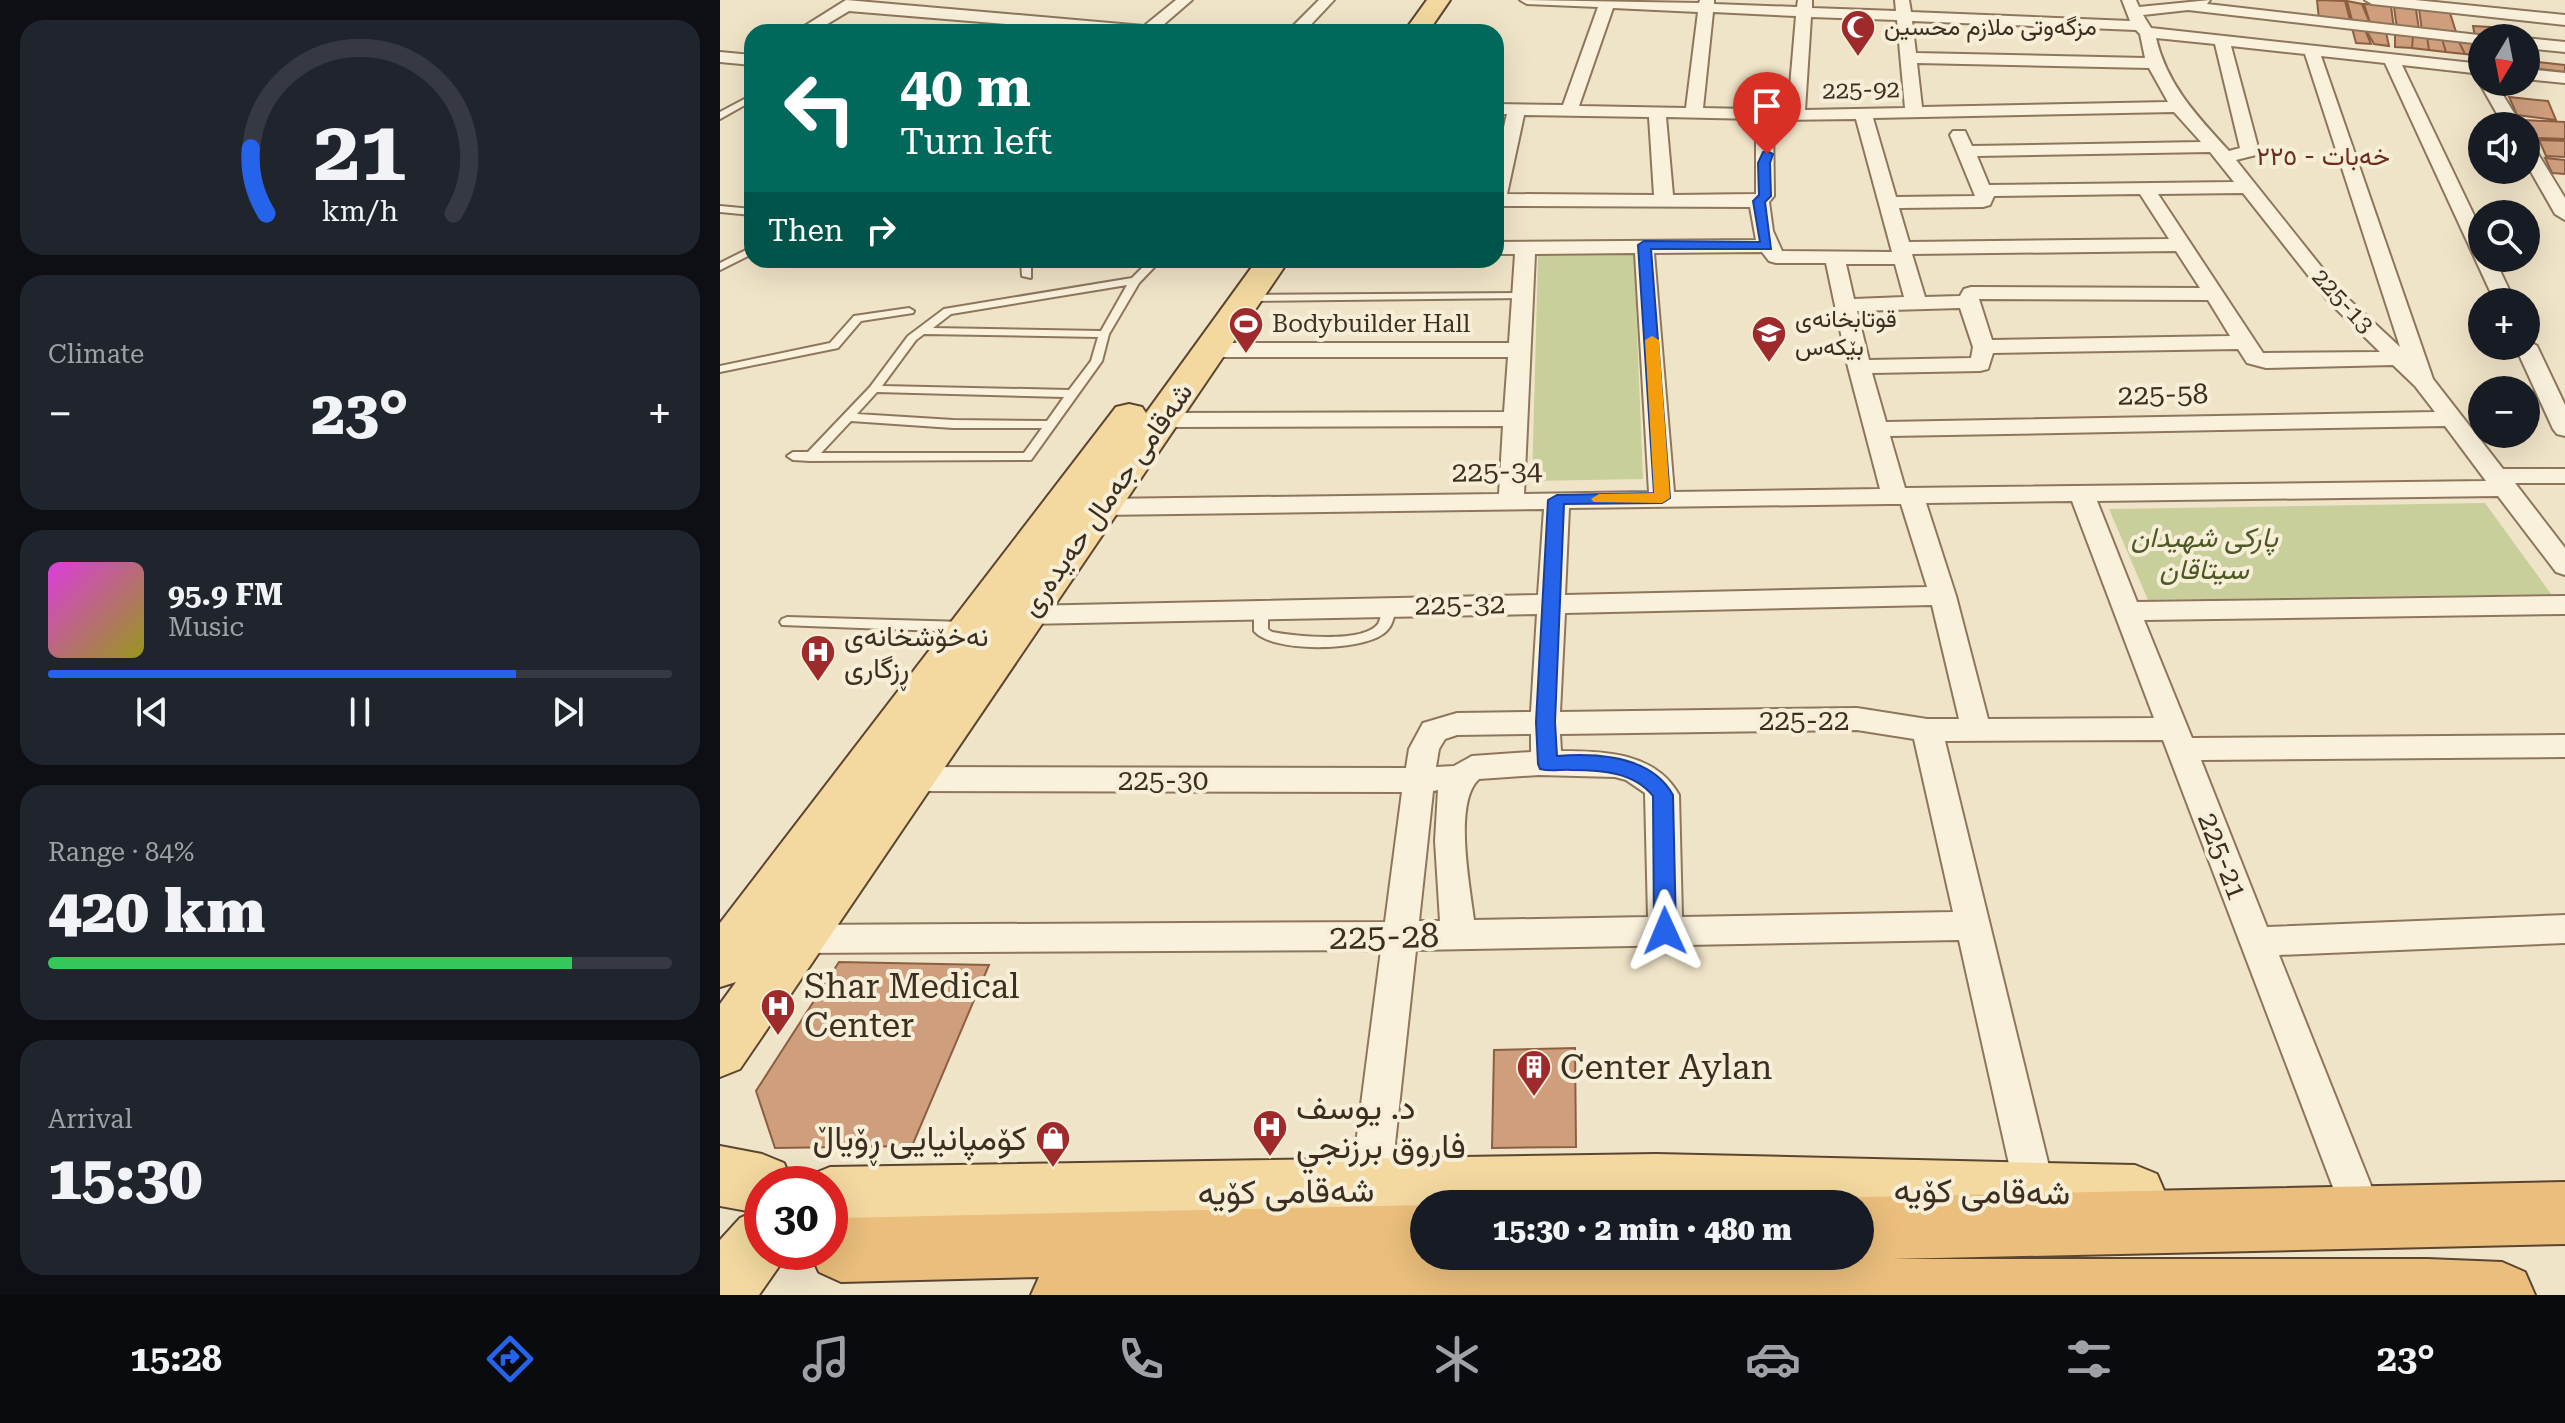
<!DOCTYPE html>
<html lang="en">
<head>
<meta charset="utf-8">
<style>
  body { margin:0; font-family:"Roboto Serif",Vazirmatn,serif; background:#20242c; color:#f1f3f6; height:100vh; display:flex; flex-direction:column; font-size:30px; white-space:nowrap }
  * { box-sizing:border-box; margin:0 }
  p { font-size:26px; color:#9ea1a6 }
  .icon { flex:none; width:44px; height:44px; fill:none; stroke:currentColor; stroke-width:2; stroke-linecap:round; stroke-linejoin:round }
  .map { position:relative; flex:1; overflow:hidden }
  .side { display:flex; flex-direction:column; gap:20px; padding:20px; background:#0d0f14; width:720px }
  .side>* { flex:none }
  .hud { position:absolute; left:24px; top:24px; width:760px; height:244px; border-radius:24px; box-shadow:0 8px 32px #0002; background:#00695c; color:#fff; overflow:hidden }
  .needle { width:52px; rotate:190deg }
  .controls { position:absolute; left:1748px; top:24px; display:grid; gap:16px }
  .controls a { display:grid; place-items:center; width:72px; height:72px; border-radius:50%; background:#171b24; box-shadow:0 8px 32px #0002; font-size:40px }
  .speed { position:absolute; left:24px; top:1166px; display:flex; gap:16px; font-size:40px; font-weight:700; text-align:center }
  .speed>* { display:grid; place-content:center; width:104px; height:104px; border-radius:50%; background:#171b24; box-shadow:0 8px 32px #0002; line-height:1 }
  .speed .limit { border:12px solid #d22; background:#fff; color:#111 }
  .pin { position:absolute; display:grid; place-items:center; width:68px; height:68px; color:#fff; margin:-82px -34px; border-radius:50% 50% 50% 0; rotate:-45deg; box-shadow:0 0 8px #0007 }
  .pin .icon { rotate:45deg }
  .me { position:absolute; width:88px; margin:-44px; rotate:359deg; stroke-linejoin:round; filter:drop-shadow(0 0 6px #0008) }
  .turn { display:flex; align-items:center; gap:28px; height:168px; padding:0 24px; font-size:36px }
  .turn .icon { width:104px; height:104px; stroke-width:2.5 }
  .turn b { display:block; font-size:56px; line-height:68px }
  .then { display:flex; align-items:center; height:76px; padding:0 24px; background:#0003; gap:16px; font-size:30px }
  .big { font-size:60px; font-weight:800; line-height:1.1 }
  .side .widget { flex:1; display:flex; flex-direction:column; justify-content:center; gap:12px; min-width:0; padding:0 28px; border-radius:24px; background:#20242c }
  .side .dial { align-items:center; gap:0 }
  .dial svg { height:208px; overflow:visible; fill:none; stroke:#363941; stroke-width:7; stroke-linecap:round; text-anchor:middle }
  .dial text { fill:#f1f3f6; stroke:none }
  .song { display:flex; align-items:center; gap:24px }
  .cover { width:96px; height:96px; border-radius:12px; background:linear-gradient(135deg,hsl(300 70% 55%),hsl(60 70% 35%)) }
  .played { height:8px; border-radius:4px; background:linear-gradient(90deg,#2563eb 75%,#363941 75%) }
  .keys { display:flex; justify-content:space-around; direction:ltr }
  .heat { display:flex; justify-content:space-between; align-items:center; font-size:44px; direction:ltr }
  .charge { height:12px; border-radius:6px; background:linear-gradient(90deg,#34c759 84%,#363941 0) }
  .trip { position:absolute; left:690px; top:1190px; width:464px; height:80px; border-radius:40px; background:#171b24; box-shadow:0 8px 32px #0002; font-weight:800; line-height:80px; text-align:center }
  .tab-bar { display:flex; height:128px; justify-content:space-around; align-items:center; background:#090b0e; color:#9ea1a6 }
  .tab-bar .icon { width:56px; height:56px }
  .tab-bar .on { color:#2563eb }
  .tab-bar b { font-size:36px; color:#f1f3f6 }
  main { display:flex; flex:1; min-height:0 }
  .map>svg:first-child { display:block }
  .green { fill:#c9cf9b }
  .building { fill:#cf9f7d; stroke:#8d5f41; stroke-width:2 }
  .lines { fill:none; stroke-linecap:round; stroke-linejoin:round }
  .service-casing { stroke:#8d765c; stroke-width:4 }
  .minor-casing { stroke:#8d765c; stroke-width:4 }
  .primary-casing { stroke:#5b4430; stroke-width:4 }
  .trunk-casing { stroke:#5b4430; stroke-width:4 }
  .service { fill:#faf1dc; fill-rule:evenodd }
  .minor { fill:#faf1dc; fill-rule:evenodd }
  .primary { fill:#f3d9a0; fill-rule:evenodd }
  .trunk { fill:#eabe7c; fill-rule:evenodd }
  .route { fill:#2563eb; stroke:#184099; stroke-width:2 }
  .slow { fill:#f59e0b }
  .labels { text-anchor:middle; stroke-width:8; stroke-linejoin:round; paint-order:stroke }
  .far-poi-label { font-size:24px; fill:#3d2e20; stroke:#f7eed8; text-anchor:start }
  .far-street-label { font-size:24px; fill:#3d2e20; stroke:#f7eed8 }
  .far-neighbourhood-label { font-size:26px; fill:#6b2e1e; stroke:#f7eed8 }
  .street-label { font-size:28px; fill:#3d2e20; stroke:#f7eed8 }
  .park-label { font-size:28px; font-style:italic; fill:#4d5a26; stroke:#f7eed8 }
  .poi-label { font-size:28px; fill:#3d2e20; stroke:#f7eed8; text-anchor:start }
  .near-street-label { font-size:34px; fill:#3d2e20; stroke:#f7eed8 }
  .near-poi-label { font-size:34px; fill:#3d2e20; stroke:#f7eed8; text-anchor:start }
</style>
</head>
<body>
<main>
<section class="side">
<div class="widget dial"><svg viewBox="0 0 100 80">
<path d="M14 69A42 42 0 1 1 86 69"/>
<path d="M14 69A42 42 0 0 1 8 44" stroke="#2563eb"/>
<text x="50" y="56" font-size="32" font-weight="700">21</text>
<text x="50" y="72" font-size="11">km/h</text>
</svg></div>
<div class="widget"><p>Climate</p>
<div class="heat"><a>−</a><b class="big">23°</b><a>+</a></div>
</div>
<div class="widget">
<div class="song"><i class="cover"></i><div><b>95.9 FM</b><p>Music</p></div></div>
<div class="played"></div>
<div class="keys"><svg class="icon" aria-label="previous" viewBox="0 0 24 24"><path d="M18 5L8 12l10 7zM5 5v14"/></svg><svg class="icon" aria-label="pause" viewBox="0 0 24 24"><path d="M8 5v14M16 5v14"/></svg><svg class="icon" aria-label="next" viewBox="0 0 24 24"><path d="M6 5l10 7-10 7zM19 5v14"/></svg></div>
</div>
<div class="widget"><p>Range · 84%</p><b class="big">420 km</b><div class="charge"></div></div>
<div class="widget"><p>Arrival</p><b class="big">15:30</b></div>
</section>
<div class="map">
<svg width="1845" height="1295" viewBox="0 0 1845 1295">
  <rect width="100%" height="100%" fill="#f0e4c8"/>
  <path class="green" d="M914,254L923,479L812,481L818,256Z
    M1765,503L1831,594L1428,600L1389,509Z"/>
  <path class="building" d="M1597,0L1625,1L1631,24L1599,20Z
    M1627,1L1642,4L1651,26L1633,24Z
    M1644,4L1671,6L1674,29L1651,26Z
    M1674,7L1696,9L1699,30L1677,29Z
    M1699,9L1730,13L1737,35L1702,31Z
    M1753,26L1770,27L1773,38L1755,37Z
    M1770,27L1788,29L1790,38H1773Z
    M1632,28L1645,30L1651,44L1636,43Z
    M1646,30L1666,32L1669,46L1654,44Z
    M1675,34L1693,36L1692,48L1675,47Z
    M1693,36L1707,37L1709,50L1692,48Z
    M1707,37L1722,39L1726,52L1709,50Z
    M1722,39L1739,42L1745,54L1726,52Z
    M1739,42L1758,44L1761,56L1745,54Z
    M1818,62L1845,65V72L1819,69Z
    M1789,97L1828,101L1836,120L1797,115Z
    M1804,120L1845,122V139L1817,138Z
    M1819,140L1845,141V157L1826,156Z
    M1825,158L1845,160V174L1832,173Z
    M119,962L269,965L192,1146L55,1148L36,1091Z
    M855,1048L856,1147L772,1148L774,1050Z"/>
  <g class="lines">
    <g class="service-casing">
      <path id="service" d="M32,95V101L0,119V112Z
        M0,206L32,209V215L0,212Z
        M32,247V254L0,270V263Z
        M301,260H311V278L302,276Z
        M430,260H441L419,283L389,334L382,361L311,460L90,461L73,460L67,456L73,452H88L150,387L188,336L224,309L412,278ZM407,285L381,331L213,328L231,314ZM204,334L378,337L371,361L349,390L162,386L196,340ZM157,392L344,397L327,421L233,420L137,414ZM131,421L233,428H322L304,453H101Z
        M801,293L806,296L805,298L528,301L523,298L528,295Z
        M189,308L194,311L193,313L141,321L118,348L0,372V366L110,343L134,316Z
        M669,601L676,606C674,617 673,627 663,634C641,651 552,653 534,631V609L541,604L548,609V629L552,632C574,636 642,644 658,624C661,619 661,612 662,606Z
        M67,617L245,622L252,627L245,632L62,625L60,622L62,619Z"/>
    </g>
    <g class="minor-casing">
      <path id="minor" d="M126,0L424,26L456,0H472L435,32H384L129,11L94,32H75Z
        M599,0H614L584,32H567Z
        M800,0L979,3L980,0H994V4L1077,7L1078,0H1092V8L1176,11L1175,0H1189L1191,12L1410,21L1402,0H1416L1419,7L1490,0L1487,4L1767,36L1769,38H1762V44L1468,10L1423,15L1431,28L1762,64V74L1682,65L1762,232V258H1774L1795,302H1775L1665,63L1601,56L1713,379L1783,469H1845V483H1795L1845,548V575L1836,572L1778,496L1377,501L1417,602L1845,596V614L1424,620L1472,738L1845,735V757L1481,760L1547,927L1845,915V943L1559,955L1664,1218L1658,1232L1644,1238L1630,1232L1443,740L1225,741L1335,1191L1329,1205L1315,1210L1301,1205L1295,1191L1239,940L696,950L670,1190L664,1204L650,1209L636,1204L630,1190L661,950L76,953L64,949L59,939L64,929L76,925L665,922L682,792L187,791L176,787L172,779L176,771L187,767L686,768L689,749L703,723L737,713L811,712L817,614L305,624L295,622L291,615L295,608L305,606L818,595L824,509L381,515L372,513L368,507L372,501L381,499L779,494L783,426L441,427L433,425L429,420L433,415L441,413L784,412L788,357H490L479,350L490,343H789L795,254H776V242L1036,240L1030,207L776,206V162L787,114H776V104L843,105L878,7L807,4ZM893,8L978,12L966,108L859,106ZM993,12L1076,16L1068,110L983,108ZM1091,17L1177,20L1185,108L1085,110ZM1192,21L1416,30L1420,34L1425,58L1196,53ZM1436,38L1495,44L1520,148L1509,151C1477,116 1447,85 1436,38ZM1511,46L1585,54L1680,347L1623,294L1516,160L1536,155L1539,151ZM1197,63L1429,68L1448,102L1202,107ZM1454,112L1481,142L1252,146L1245,131H1233L1230,135L1255,196L1176,197L1153,118ZM804,115L929,117L934,195L787,194ZM946,117L1036,119V194L953,195ZM1136,119L1172,252L1062,251L1053,231L1049,202L1054,196L1053,120ZM1490,152L1514,182L1269,185L1257,156ZM1523,193L1609,302L1660,352L1543,353L1438,194ZM1420,194L1449,239L1189,242L1179,208L1263,207L1270,205L1274,196ZM1456,251L1480,288L1251,287L1244,289L1240,296L1205,297L1192,254ZM1042,252L1049,261L1056,263H1106L1128,367L1160,489L954,492L934,253ZM915,253L929,492L804,494L815,254ZM1126,264H1175L1184,297L1134,299ZM1259,299L1488,300L1510,336L1272,340ZM1240,308L1253,347L1251,358L1149,360L1137,311ZM1518,349L1527,363L1546,368L1673,365L1695,386L1715,412L1166,422L1152,373L1260,371L1268,369L1273,353ZM1725,426L1766,481L1185,488L1170,436ZM1352,501L1434,718L1268,719L1236,596L1206,503ZM1168,504H1181L1207,587L845,595L849,508ZM1212,605L1239,719H1207L1137,708L840,712L845,613ZM1137,730L1194,739L1233,912L962,917L959,795C936,753 885,751 841,751L840,734ZM811,734V752L752,756L734,766L716,767L719,749L725,739L737,735ZM819,775L895,777L906,780L925,793L928,917L754,920C750,887 733,802 759,779ZM718,790L715,841L720,921H699L713,791Z
        M1645,0H1695L1845,15V25L1652,4Z
        M1806,38L1845,42V52L1806,48Z
        M0,52L32,55V65L0,62Z
        M1806,69L1845,73V83L1806,79Z
        M1762,78V82H1775L1802,126H1784L1759,82Z
        M1806,143L1812,144L1845,198V220L1835,214L1806,163Z
        M1806,339L1817,346L1845,405V436L1837,434L1833,429L1795,346H1806Z"/>
    </g>
    <g class="primary-casing">
      <path id="primary" d="M707,0H730L708,32H684Z
        M537,260H569L20,1069L0,1077V1004L16,982L0,987V923L396,407L409,404L422,407L426,413Z
        M0,1146L42,1154L64,1163L73,1184H42V1252H69L39,1295H0V1240L20,1218L33,1212L0,1206Z
        M936,1154L1415,1165L1437,1174L1446,1195L1437,1216L1415,1225L1140,1219V1204H704V1218L110,1227V1184H85L88,1176L110,1167Z"/>
    </g>
    <g class="trunk-casing">
      <path id="trunk" d="M1845,1182V1244L1172,1259H1707L1782,1262L1805,1272L1815,1295H311L319,1277L121,1282L99,1272L90,1252H110V1223L121,1218L704,1205V1256L1138,1259L1132,1256H1140V1204H1122L1140,1197Z"/>
    </g>
    <use href="#service" class="service"/>
    <use href="#minor" class="minor"/>
    <use href="#primary" class="primary"/>
    <use href="#trunk" class="trunk"/>
  </g>
  <path class="route" d="M1047,151L1053,154L1050,163L1051,196L1045,202L1051,249H931L950,498L942,503L844,504L835,722L837,756C877,753 931,755 953,795L956,931L953,938L945,941L937,938L934,931L933,796C914,772 881,770 852,770C841,769 831,772 820,769L818,764L816,722L828,500L837,495L934,493L918,245L924,241L1040,242L1033,201L1039,195L1038,163L1043,152Z"/>
  <path class="slow" d="M932,336L939,340L950,498L942,503L874,502L871,499L879,494L934,493L925,340Z"/>
  <defs>
    <g id="mosque-pin" transform="scale(1.8)"><path d="M0 17L-7.5 6A9.5 9.5 0 1 1 7.5 6Z" fill="#9e2a2b" stroke="#f7eed8"/><path d="M3.5-4.9A6 6 0 1 0 3.5 4.9A5 5 0 1 1 3.5-4.9Z" fill="#fff"/></g>
    <g id="stadium-pin" transform="scale(1.8)"><path d="M0 17L-7.5 6A9.5 9.5 0 1 1 7.5 6Z" fill="#9e2a2b" stroke="#f7eed8"/><path d="M0-5a6.5 5 0 1 0 0 10a6.5 5 0 1 0 0-10ZM-3.5-1.8h7v3.6h-7Z" fill="#fff"/></g>
    <g id="school-pin" transform="scale(1.8)"><path d="M0 17L-7.5 6A9.5 9.5 0 1 1 7.5 6Z" fill="#9e2a2b" stroke="#f7eed8"/><path d="M0-5L7-2L0 1L-7-2ZM-4 1L0 2.5L4 1V4Q0 6-4 4Z" fill="#fff"/></g>
    <g id="hospital-pin" transform="scale(1.8)"><path d="M0 17L-7.5 6A9.5 9.5 0 1 1 7.5 6Z" fill="#9e2a2b" stroke="#f7eed8"/><path d="M-5-5h3v3.5h4V-5h3V5h-3V1.5h-4V5h-3Z" fill="#fff"/></g>
    <g id="building-pin" transform="scale(1.8)"><path d="M0 17L-7.5 6A9.5 9.5 0 1 1 7.5 6Z" fill="#9e2a2b" stroke="#f7eed8"/><path d="M-4-6H4V6H1V3H-1V6H-4ZM-2.5-4.3h1.7v1.8h-1.7ZM.8-4.3h1.7v1.8H.8ZM-2.5-1h1.7V.8h-1.7ZM.8-1h1.7V.8H.8Z" fill="#fff"/></g>
    <g id="shop-pin" transform="scale(1.8)"><path d="M0 17L-7.5 6A9.5 9.5 0 1 1 7.5 6Z" fill="#9e2a2b" stroke="#f7eed8"/><path d="M-5-2.5h2.3a2.7 3.5 0 0 1 5.4 0H5L5.5 6h-11ZM-1.5-2.5h3a1.5 2.3 0 0 0-3 0Z" fill="#fff"/></g>
  </defs>
  <g fill-rule="evenodd">
    <use href="#mosque-pin" x="1138" y="27"/>
    <use href="#stadium-pin" x="526" y="324"/>
    <use href="#school-pin" x="1049" y="333"/>
    <use href="#hospital-pin" x="98" y="652"/>
    <use href="#hospital-pin" x="58" y="1006"/>
    <use href="#building-pin" x="814" y="1067"/>
    <use href="#hospital-pin" x="550" y="1127"/>
    <use href="#shop-pin" x="333" y="1138"/>
  </g>
  <g class="labels">
    <g class="far-poi-label">
      <text x="1164" y="35">مزگه‌وتی ملازم محسین</text>
      <text x="1075" y="327">قوتابخانەی<tspan x="1075" dy="28">بێكه‌س</tspan></text>
      <text x="552" y="332">Bodybuilder Hall</text>
    </g>
    <g class="far-street-label">
      <text transform="translate(1141 90) rotate(-1)" y="8">225-92</text>
      <text transform="translate(1623 301) rotate(47)" y="8">225-13</text>
    </g>
    <g class="far-neighbourhood-label">
      <text x="1603" y="165">خەبات - ٢٢٥</text>
    </g>
    <g class="street-label">
      <text transform="translate(1443 394) rotate(-1)" y="10">225-58</text>
      <text transform="translate(777 471) rotate(-1)" y="10">225-34</text>
      <text transform="translate(386 499) rotate(-55)" y="10">شەقامی جەمال حەیدەری</text>
      <text transform="translate(740 604) rotate(-1)" y="10">225-32</text>
      <text x="1084" y="730">225-22</text>
      <text x="443" y="790">225-30</text>
      <text transform="translate(1503 856) rotate(69)" y="10">225-21</text>
    </g>
    <g class="park-label">
      <text x="1484" y="547">پارکی شهیدان<tspan x="1484" dy="32">سیتاقان</tspan></text>
    </g>
    <g class="poi-label">
      <text x="124" y="646">نەخۆشخانەی<tspan x="124" dy="32">ڕزگاری</tspan></text>
    </g>
    <g class="near-street-label">
      <text transform="translate(664 936) rotate(-1)" y="12">225-28</text>
      <text transform="translate(566 1191) rotate(-1)" y="12">شەقامی کۆیە</text>
      <text transform="translate(1262 1191) rotate(1)" y="12">شەقامی کۆیە</text>
    </g>
    <g class="near-poi-label">
      <text x="84" y="998">Shar Medical<tspan x="84" dy="39">Center</tspan></text>
      <text x="840" y="1079">Center Aylan</text>
      <text x="576" y="1119">د. يوسف<tspan x="576" dy="39">فاروق برزنجي</tspan></text>
      <text x="307" y="1150" text-anchor="end">کۆمپانیایی ڕۆیاڵ</text>
    </g>
  </g>
</svg>
<div class="controls">
<a><svg class="needle" viewBox="-14 -14 28 28"><path d="M0-13l5 13h-10z" fill="#e53935"/><path d="M0 13l5-13h-10z" fill="#9ea1a6"/></svg></a>
<a><svg class="icon" aria-label="sound" viewBox="0 0 24 24"><path d="M4 9h4l5-4v14l-5-4H4zM17 9q2 3 0 6"/></svg></a>
<a><svg class="icon" aria-label="search" viewBox="0 0 24 24"><circle cx="10" cy="10" r="6"/><path d="M15 15l6 6"/></svg></a>
<a>+</a>
<a>−</a>
</div>
<div class="speed"><div class="limit">30</div></div>
<div class="pin" style="left:1047px;top:154px;background:#d93025"><svg class="icon" aria-label="arrive" viewBox="0 0 24 24"><path d="M6 21V4h12l-3 4 3 4H6"/></svg></div>
<svg class="me" style="left:945px;top:931px" viewBox="-20 -20 40 40"><path d="M0-17L14 15 0 8-14 15z" fill="#2563eb" stroke="#fff" stroke-width="4"/></svg>
<div class="trip">15:30 · 2 min · 480 m</div>
<div class="hud">
<div class="turn"><svg class="icon" aria-label="left" viewBox="0 0 24 24"><path d="M17 20v-9H6M10 6l-5 5 5 5"/></svg><div><b>40 m</b>Turn left</div></div>
<div class="then">Then<svg class="icon" aria-label="right" viewBox="0 0 24 24"><path d="M7 20v-9h11M14 6l5 5-5 5"/></svg></div>
</div>
</div>
</main>
<nav class="tab-bar">
<b>15:28</b>
<svg class="icon on" aria-label="directions" viewBox="0 0 24 24"><path d="M12 3l9 9-9 9-9-9zM9 14v-3h6M13 9l2 2-2 2"/></svg>
<svg class="icon" aria-label="music" viewBox="0 0 24 24"><path d="M9 18V5l10-2v13"/><circle cx="6" cy="18" r="3"/><circle cx="16" cy="16" r="3"/></svg>
<svg class="icon" aria-label="phone" viewBox="0 0 24 24"><path d="M5 4h4l2 5-3 2q2 4 5 5l2-3 5 2v4C11 20 4 13 5 4z"/></svg>
<svg class="icon" aria-label="climate" viewBox="0 0 24 24"><path d="M12 3v18M4 7l16 10M4 17L20 7"/></svg>
<svg class="icon" aria-label="car" viewBox="0 0 24 24"><path d="M5 17H2v-5l4-1 3-4h7l3 4 3 1v5h-3M9 17h6M6 11h13"/><circle cx="7" cy="17" r="2"/><circle cx="17" cy="17" r="2"/></svg>
<svg class="icon" aria-label="filters" viewBox="0 0 24 24"><path d="M4 7h16M4 17h16"/><circle cx="9" cy="7" r="2"/><circle cx="15" cy="17" r="2"/></svg>
<b>23°</b>
</nav>
</body>
</html>
